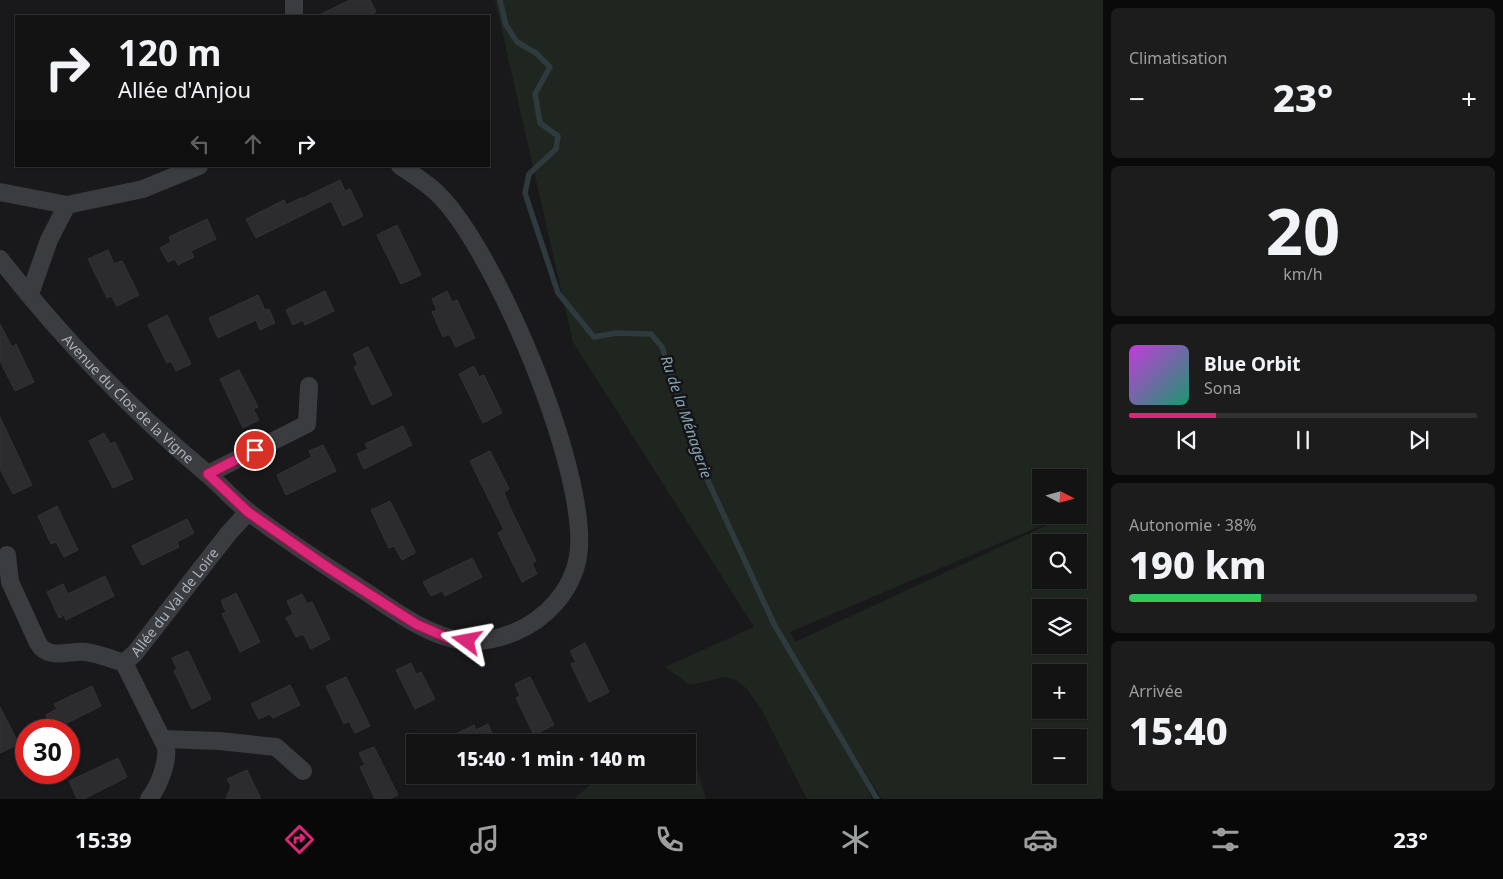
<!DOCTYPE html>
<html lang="fr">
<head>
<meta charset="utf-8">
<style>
  body { margin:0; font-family:"Noto Sans",sans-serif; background:#1c1c1d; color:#f1f3f6; height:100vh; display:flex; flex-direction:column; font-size:19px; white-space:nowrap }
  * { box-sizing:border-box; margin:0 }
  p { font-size:16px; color:#9d9ea0 }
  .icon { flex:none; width:28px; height:28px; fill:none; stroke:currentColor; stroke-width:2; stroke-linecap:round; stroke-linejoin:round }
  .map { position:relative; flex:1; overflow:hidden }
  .side { display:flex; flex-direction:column; gap:8px; padding:8px; background:#0a0a0b; width:400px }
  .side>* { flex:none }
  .hud { position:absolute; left:15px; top:15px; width:475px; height:152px; border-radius:0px; box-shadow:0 1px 4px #0004,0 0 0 1px #323234; background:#131314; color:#f1f3f6; overflow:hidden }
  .needle { width:32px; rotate:96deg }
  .buttons { position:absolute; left:1032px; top:469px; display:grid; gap:10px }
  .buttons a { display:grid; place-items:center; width:55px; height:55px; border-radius:0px; background:#131314; box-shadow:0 1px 4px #0004,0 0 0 1px #323234; font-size:25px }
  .speed { position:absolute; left:15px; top:719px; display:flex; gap:10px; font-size:25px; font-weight:700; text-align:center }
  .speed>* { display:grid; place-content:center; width:65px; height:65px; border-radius:50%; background:#131314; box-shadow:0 1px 4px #0004,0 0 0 1px #323234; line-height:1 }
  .speed .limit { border:8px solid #d22; background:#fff; color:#111 }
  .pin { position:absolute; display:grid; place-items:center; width:42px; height:42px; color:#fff; margin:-21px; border:2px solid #fff; border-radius:50%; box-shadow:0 1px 5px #0007 }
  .me { position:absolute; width:55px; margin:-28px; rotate:283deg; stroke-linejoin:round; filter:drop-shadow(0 0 4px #0008) }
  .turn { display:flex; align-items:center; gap:18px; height:105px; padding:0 20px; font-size:22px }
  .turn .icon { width:65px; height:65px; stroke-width:2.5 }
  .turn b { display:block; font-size:35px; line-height:42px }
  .lanes { display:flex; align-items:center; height:48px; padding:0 20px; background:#0003; justify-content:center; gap:25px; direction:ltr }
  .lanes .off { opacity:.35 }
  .big { font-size:38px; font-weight:800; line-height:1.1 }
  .side .widget { flex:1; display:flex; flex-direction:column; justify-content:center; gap:8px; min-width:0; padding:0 18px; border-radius:8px; background:#1c1c1d }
  .side .dial { align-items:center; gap:0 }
  .dial b { font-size:65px; line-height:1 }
  .song { display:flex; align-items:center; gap:15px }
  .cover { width:60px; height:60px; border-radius:8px; background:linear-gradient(135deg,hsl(290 70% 55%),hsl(160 70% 35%)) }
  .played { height:5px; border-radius:2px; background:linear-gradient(90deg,#db2777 25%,#323234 25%) }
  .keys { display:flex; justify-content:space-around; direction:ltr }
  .heat { display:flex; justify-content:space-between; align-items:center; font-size:28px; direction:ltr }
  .charge { height:8px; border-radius:4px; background:linear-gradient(90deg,#34c759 38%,#323234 0) }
  .trip { position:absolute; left:406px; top:734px; width:290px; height:50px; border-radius:0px; background:#131314; box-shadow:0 1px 4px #0004,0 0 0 1px #323234; font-weight:800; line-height:50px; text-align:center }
  .tabs { display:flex; height:80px; justify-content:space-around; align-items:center; background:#080808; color:#9d9ea0 }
  .tabs .icon { width:35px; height:35px }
  .tabs .on { color:#db2777 }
  .tabs b { font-size:22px; color:#f1f3f6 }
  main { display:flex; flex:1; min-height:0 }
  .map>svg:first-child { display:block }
  .green { fill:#1f261f; fill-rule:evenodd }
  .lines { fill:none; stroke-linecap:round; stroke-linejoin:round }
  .stream { stroke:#2f3a3e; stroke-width:5.5 }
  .building { fill:#2c2c2f; stroke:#333337 }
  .street { stroke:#3a3c40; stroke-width:18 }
  .route-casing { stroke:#8e194d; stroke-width:12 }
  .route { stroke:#db2777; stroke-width:9 }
  .labels { text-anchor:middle; stroke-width:5; stroke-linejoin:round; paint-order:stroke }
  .street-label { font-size:14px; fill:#acb2ba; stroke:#141416 }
  .water-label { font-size:15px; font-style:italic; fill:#85a3b2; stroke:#141416 }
</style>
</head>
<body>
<main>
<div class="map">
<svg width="1103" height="799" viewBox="0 0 1103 799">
  <rect width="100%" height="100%" fill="#19191b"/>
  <path class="green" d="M495,0H1103V799H882L835,724L872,799H807L761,709L747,689L736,680L725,677L690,685L665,667L754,627L573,342ZM1041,478H1079V510L1083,508L1079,511V515H1069L795,642L790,632L1066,515H1041ZM1079,542V580H1041V542ZM1041,608H1079V645H1041ZM1041,672H1079V710H1041ZM1041,738H1079V775H1041Z
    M688,757L696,766L706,799H574L591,784L608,775H688Z"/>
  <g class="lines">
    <path class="stream" d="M500,0L506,25L517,42L536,53L550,67L535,94L540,123L558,136L556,149L529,174L525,193L558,293L594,337L616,333L651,334L662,347L703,470L774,624L877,799"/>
  </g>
  <path class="building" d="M350,0H370L376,12L367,16H317Z
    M340,180L345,191L350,189L363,216L343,226L331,201L256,238L246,219L284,200L286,205L301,198V199Z
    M207,219L216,239L191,251L194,257L178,265L175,259L168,262L160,248L171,242L169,237Z
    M397,225L421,275L401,284L377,235Z
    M108,250L114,264L122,261L139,295L117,306L111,296L107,298L88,259Z
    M325,291L334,311L305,325L303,320L293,325L286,310Z
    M447,291L452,302L457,300L475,338L456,347L449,334L443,337L432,312L437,310L432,299Z
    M258,295L265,310L269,309L275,323L260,330L256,320L218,338L209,318Z
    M167,315L191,364L176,371L171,361L167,363L148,325Z
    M0,324L12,347L16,344L34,382L15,391L0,361Z
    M368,347L392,395L372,405L354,367L358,365L353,354Z
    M474,366L479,377L484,375L502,413L483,423L459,374Z
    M239,370L258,407L253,409L259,420L243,428L220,379Z
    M0,417L32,485L13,494L0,469Z
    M403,426L412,445L364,469L357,454L368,449L365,444Z
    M104,433L110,444L115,442L133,479L113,488L89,441Z
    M323,445L336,471L286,495L277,475L312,457L309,451Z
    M490,451L509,489L504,492L508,503L536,561L532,563L537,574L522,582L498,533L504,530L470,461Z
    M390,501L414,549L415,553L402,560L394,546L389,548L371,510Z
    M57,506L78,550L64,557L56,542L51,544L38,516Z
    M187,519L194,533L177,542L179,547L142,565L132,546Z
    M472,558L482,577L445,596L442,591L431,596L423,582Z
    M105,576L114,596L66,620L64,615L59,618L47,592L63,584L68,594Z
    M236,593L260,642L240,652L222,614L226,612L221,601Z
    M302,594L307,604L312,602L330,639L311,649L303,634L296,637L286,618L293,614L287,601Z
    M585,643L609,692L589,702L571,664L576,662L570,651Z
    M188,651L211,699L192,709L174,671L177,669L172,658Z
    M411,663L416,674L421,672L435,699L415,709L396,670Z
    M346,677L370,726L355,733L349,721L344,724L326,686Z
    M530,677L554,725L534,735L516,698L520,696L515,684Z
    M290,685L300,705L273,718L270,714L259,719L251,704Z
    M92,686L101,706L53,730L46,715L57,709L54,704Z
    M0,707L19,744L0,753Z
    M488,724L496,742H439L474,725L476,730Z
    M374,747L398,795L390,799H375L360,767L365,765L359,753Z
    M118,758L127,777L84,799H77L69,781Z
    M247,770L261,799H226L231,786L227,779Z"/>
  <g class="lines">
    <g class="street">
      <path d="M294,0V16"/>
      <path d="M0,192L67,205"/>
      <path id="s1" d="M0,259C61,337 129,408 205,472C221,485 234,501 250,513C285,540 323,564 360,588C388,606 417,629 450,638C471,644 494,641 515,632C546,619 572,591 578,557C591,477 496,252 439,195C427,183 414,175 400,166"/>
      <path d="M30,294L49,240L67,205L143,189L199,166"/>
      <path d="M208,474L307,424L309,386"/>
      <path id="s2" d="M7,555L10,582L38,643C48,661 70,650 86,652C99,654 112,659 124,663L135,653L228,534L248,512"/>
      <path d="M124,663L166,747C168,763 159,786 149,799"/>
      <path d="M163,739L219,741L276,747L303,771"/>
    </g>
  </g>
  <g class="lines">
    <g class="route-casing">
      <path id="route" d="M255,450L208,474L248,512L330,569L416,624L448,638L467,641"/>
    </g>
    <use href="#route" class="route"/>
  </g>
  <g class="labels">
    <g class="street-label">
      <text dy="5" stroke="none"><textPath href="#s1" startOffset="190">Avenue du Clos de la Vigne</textPath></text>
      <text dy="5" stroke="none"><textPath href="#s2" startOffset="265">Allée du Val de Loire</textPath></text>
    </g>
    <g class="water-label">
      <text transform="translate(686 417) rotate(71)" y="5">Ru de la Ménagerie</text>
    </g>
  </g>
</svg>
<div class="buttons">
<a><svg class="needle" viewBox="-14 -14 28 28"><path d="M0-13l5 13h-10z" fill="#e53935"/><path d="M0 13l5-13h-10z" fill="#9d9ea0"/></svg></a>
<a><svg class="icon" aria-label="search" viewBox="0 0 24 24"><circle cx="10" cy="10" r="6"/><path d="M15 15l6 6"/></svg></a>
<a><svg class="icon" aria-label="layers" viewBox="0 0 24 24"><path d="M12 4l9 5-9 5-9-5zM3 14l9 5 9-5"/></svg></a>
<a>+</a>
<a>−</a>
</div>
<div class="speed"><div class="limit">30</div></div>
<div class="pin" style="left:255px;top:450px;background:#d93025"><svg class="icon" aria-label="arrive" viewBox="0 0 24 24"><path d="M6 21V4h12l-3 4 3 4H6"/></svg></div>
<svg class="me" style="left:467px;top:641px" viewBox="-20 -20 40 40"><path d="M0-17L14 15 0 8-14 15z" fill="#db2777" stroke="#fff" stroke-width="4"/></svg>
<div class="trip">15:40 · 1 min · 140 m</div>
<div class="hud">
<div class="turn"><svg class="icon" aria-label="right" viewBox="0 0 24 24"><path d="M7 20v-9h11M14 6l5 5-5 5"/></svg><div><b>120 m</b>Allée d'Anjou</div></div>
<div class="lanes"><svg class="icon off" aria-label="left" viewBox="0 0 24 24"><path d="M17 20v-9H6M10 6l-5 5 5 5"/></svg><svg class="icon off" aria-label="ahead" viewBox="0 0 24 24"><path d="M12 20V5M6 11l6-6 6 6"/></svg><svg class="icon" aria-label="right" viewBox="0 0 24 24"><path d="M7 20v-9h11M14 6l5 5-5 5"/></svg></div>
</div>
</div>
<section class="side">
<div class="widget"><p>Climatisation</p>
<div class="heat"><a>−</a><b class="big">23°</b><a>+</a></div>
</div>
<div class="widget dial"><b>20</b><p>km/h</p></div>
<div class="widget">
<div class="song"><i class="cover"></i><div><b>Blue Orbit</b><p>Sona</p></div></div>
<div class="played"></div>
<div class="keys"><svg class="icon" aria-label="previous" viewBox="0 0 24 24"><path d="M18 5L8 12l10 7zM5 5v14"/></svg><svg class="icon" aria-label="pause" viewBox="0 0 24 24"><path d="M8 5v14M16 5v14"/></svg><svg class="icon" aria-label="next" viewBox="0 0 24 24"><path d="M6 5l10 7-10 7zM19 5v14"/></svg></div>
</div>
<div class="widget"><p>Autonomie · 38%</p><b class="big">190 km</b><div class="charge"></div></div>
<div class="widget"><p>Arrivée</p><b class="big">15:40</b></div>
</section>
</main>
<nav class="tabs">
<b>15:39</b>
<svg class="icon on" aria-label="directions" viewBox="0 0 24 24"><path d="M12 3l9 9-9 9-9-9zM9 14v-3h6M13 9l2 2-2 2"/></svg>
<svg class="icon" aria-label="music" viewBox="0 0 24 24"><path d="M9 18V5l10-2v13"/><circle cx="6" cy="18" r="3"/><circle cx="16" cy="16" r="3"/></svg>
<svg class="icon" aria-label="phone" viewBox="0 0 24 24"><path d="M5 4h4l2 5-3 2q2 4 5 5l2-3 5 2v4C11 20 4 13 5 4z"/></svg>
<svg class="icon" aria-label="climate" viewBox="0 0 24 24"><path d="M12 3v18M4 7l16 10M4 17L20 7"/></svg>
<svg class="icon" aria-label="car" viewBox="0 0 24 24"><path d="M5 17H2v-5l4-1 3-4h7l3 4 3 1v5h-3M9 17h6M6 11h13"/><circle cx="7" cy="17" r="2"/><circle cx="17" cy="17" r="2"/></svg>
<svg class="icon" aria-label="filters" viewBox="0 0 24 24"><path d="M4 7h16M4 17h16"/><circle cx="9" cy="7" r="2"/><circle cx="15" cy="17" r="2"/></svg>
<b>23°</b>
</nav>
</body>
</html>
